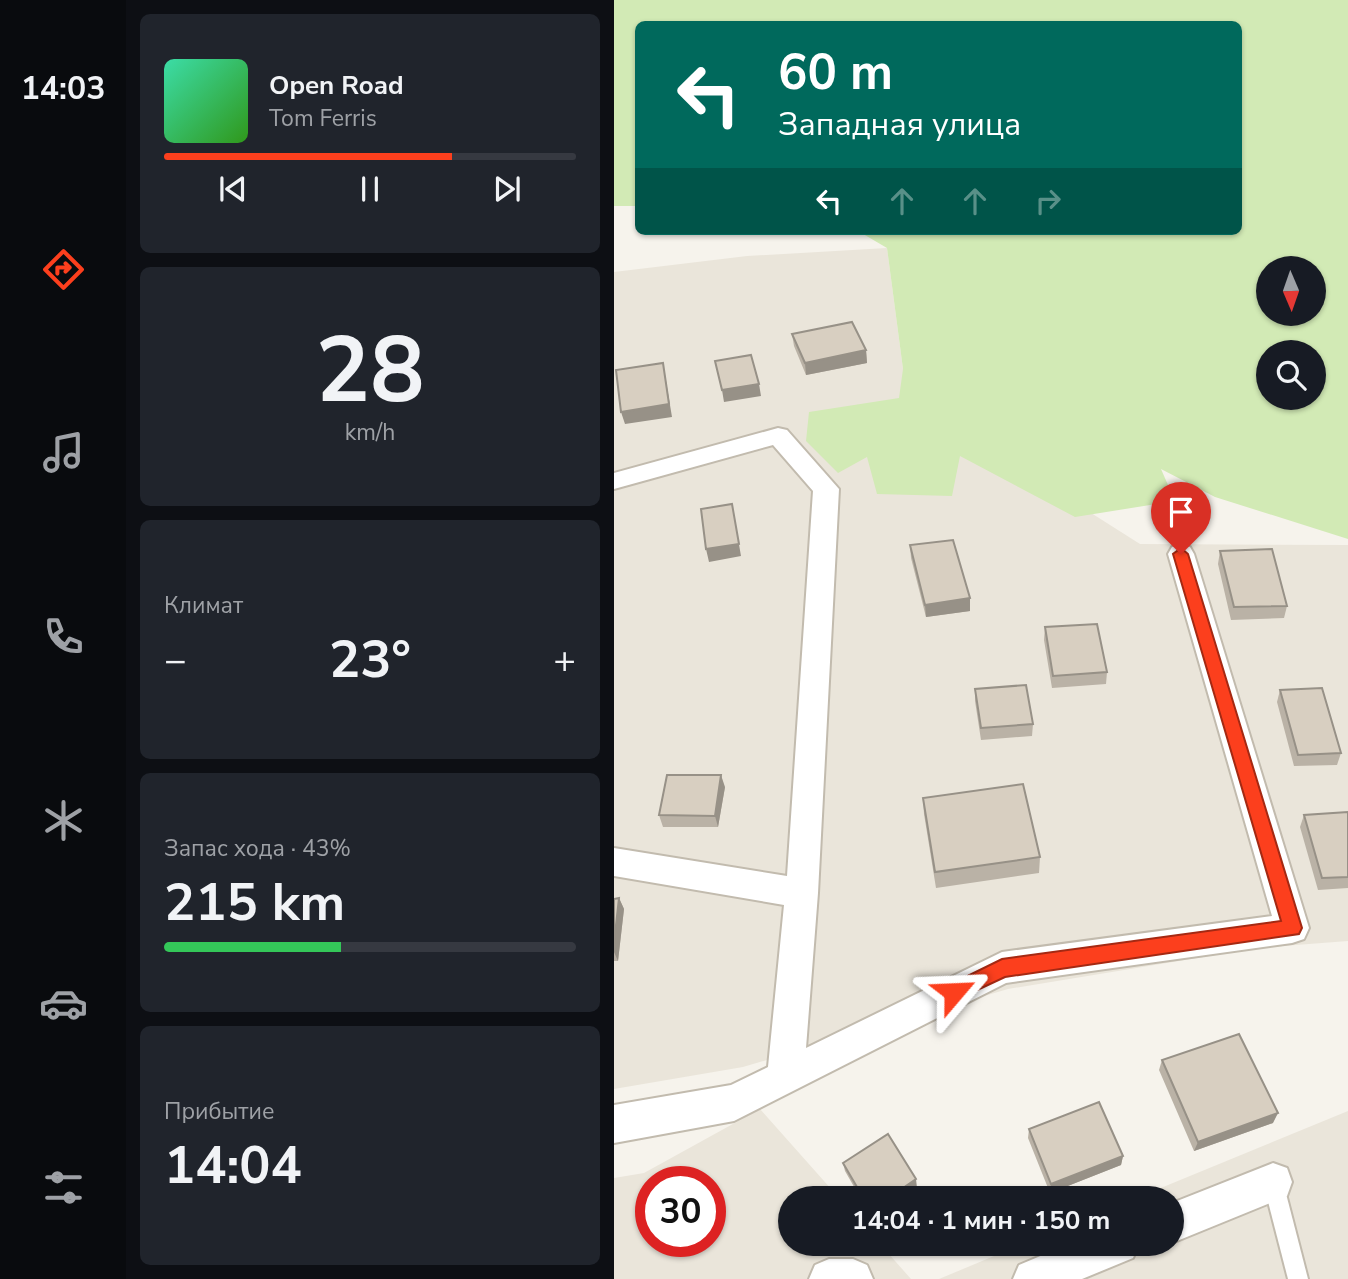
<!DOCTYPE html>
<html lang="ru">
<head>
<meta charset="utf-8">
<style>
  body { margin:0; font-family:"Nunito Sans",sans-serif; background:#20242c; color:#f1f3f6; height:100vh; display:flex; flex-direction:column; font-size:26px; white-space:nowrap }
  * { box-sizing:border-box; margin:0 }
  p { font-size:23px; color:#9ea1a6 }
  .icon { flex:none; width:38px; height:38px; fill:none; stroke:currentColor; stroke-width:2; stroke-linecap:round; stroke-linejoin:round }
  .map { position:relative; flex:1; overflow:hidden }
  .panel { display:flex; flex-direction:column; gap:14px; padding:14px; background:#0d0f14; width:488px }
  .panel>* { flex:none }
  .top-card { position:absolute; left:21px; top:21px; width:607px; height:214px; border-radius:10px; box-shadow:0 2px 5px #0004; background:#00695c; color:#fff; overflow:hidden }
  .needle { width:46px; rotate:178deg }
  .tools { position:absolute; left:642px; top:256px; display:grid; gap:14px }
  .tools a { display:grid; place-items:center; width:70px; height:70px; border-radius:50%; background:#171b24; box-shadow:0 2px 5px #0004; font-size:35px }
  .speed { position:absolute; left:21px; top:1166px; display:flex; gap:14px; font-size:35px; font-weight:700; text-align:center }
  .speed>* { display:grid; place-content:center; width:91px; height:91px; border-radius:50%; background:#171b24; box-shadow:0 2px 5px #0004; line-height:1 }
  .speed .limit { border:10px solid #d22; background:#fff; color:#111 }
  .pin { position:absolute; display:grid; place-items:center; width:60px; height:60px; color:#fff; margin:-72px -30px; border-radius:50% 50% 50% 0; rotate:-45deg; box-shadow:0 0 7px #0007 }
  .pin .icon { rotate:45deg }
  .me { position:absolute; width:77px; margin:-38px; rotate:64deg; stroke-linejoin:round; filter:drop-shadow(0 0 5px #0008) }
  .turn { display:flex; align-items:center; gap:24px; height:147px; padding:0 28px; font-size:32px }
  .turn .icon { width:91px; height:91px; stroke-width:2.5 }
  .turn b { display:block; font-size:49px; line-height:60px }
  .lanes { display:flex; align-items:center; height:66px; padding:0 28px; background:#0003; justify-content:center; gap:35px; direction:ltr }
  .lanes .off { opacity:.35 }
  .big { font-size:52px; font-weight:700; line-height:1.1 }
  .panel .card { flex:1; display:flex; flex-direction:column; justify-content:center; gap:10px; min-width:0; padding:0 24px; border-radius:10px; background:#20242c }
  .panel .dial { align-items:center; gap:0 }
  .dial b { font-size:91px; line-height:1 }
  .song { display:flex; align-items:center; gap:21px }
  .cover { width:84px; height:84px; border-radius:10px; background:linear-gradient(135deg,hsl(160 70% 55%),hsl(110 70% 35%)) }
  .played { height:7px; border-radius:4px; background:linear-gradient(90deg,#fc3f1d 70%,#363941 70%) }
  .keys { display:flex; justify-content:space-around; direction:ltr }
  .heat { display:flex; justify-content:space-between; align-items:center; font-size:38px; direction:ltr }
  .charge { height:10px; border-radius:5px; background:linear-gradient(90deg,#34c759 43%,#363941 0) }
  .trip { position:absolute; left:164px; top:1186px; width:406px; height:70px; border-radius:35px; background:#171b24; box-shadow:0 2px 5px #0004; font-weight:700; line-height:70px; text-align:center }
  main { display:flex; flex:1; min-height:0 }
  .tab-bar { display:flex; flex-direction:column; width:126px; justify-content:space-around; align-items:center; background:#090b0e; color:#9ea1a6 }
  .tab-bar .icon { width:49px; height:49px }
  .tab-bar .selected { color:#fc3f1d }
  .tab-bar b { font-size:32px; color:#f1f3f6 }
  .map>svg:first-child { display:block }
  .residential { fill:#eae5da; fill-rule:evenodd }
  .green { fill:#d2eab5; fill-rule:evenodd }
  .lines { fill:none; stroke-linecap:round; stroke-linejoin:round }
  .lane-casing { stroke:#c2bbae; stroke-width:4 }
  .street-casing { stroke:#c2bbae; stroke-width:4 }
  .lane { fill:#fff; fill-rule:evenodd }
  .street { fill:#fff; fill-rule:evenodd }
  .wall { fill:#bab2a6 }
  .shaded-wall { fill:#979187 }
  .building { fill:#d8cfc1; stroke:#979187; stroke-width:2 }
  .route { fill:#fc3f1d; stroke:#a42913; stroke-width:2 }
</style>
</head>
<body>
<main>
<nav class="tab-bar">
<b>14:03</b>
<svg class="icon selected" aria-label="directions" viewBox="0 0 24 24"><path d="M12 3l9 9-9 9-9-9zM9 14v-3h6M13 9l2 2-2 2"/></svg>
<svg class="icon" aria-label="music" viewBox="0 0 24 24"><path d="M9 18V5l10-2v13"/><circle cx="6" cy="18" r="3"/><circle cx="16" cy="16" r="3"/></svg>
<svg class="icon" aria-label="phone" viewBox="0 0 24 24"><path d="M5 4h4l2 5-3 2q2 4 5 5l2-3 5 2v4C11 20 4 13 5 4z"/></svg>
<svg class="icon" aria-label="climate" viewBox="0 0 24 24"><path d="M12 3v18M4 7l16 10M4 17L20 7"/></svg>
<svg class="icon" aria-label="car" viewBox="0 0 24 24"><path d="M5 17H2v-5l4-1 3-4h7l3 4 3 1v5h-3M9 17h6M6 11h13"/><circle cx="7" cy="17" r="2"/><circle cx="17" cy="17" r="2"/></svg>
<svg class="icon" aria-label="filters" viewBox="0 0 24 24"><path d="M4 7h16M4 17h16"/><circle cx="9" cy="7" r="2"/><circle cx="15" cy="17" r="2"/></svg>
</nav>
<section class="panel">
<div class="card">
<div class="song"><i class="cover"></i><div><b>Open Road</b><p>Tom Ferris</p></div></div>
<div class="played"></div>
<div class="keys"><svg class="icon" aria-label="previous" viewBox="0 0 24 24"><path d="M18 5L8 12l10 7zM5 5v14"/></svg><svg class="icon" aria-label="pause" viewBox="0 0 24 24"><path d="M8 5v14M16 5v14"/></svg><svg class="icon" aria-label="next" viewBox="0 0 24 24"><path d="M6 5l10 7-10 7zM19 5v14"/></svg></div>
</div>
<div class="card dial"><b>28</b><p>km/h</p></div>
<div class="card"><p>Климат</p>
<div class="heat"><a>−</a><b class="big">23°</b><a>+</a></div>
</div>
<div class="card"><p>Запас хода · 43%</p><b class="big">215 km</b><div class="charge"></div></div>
<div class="card"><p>Прибытие</p><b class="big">14:04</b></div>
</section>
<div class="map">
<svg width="734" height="1279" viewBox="0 0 734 1279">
  <rect width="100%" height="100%" fill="#f6f3ec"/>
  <path class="residential" d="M273,248L289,369L313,409L526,544L734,545V941L644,948L394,989L129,1067L0,1089V272L133,256Z
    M146,1109L226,1199H177V1244H266L297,1279H0V1178L30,1173ZM37,1181H96V1241H37Z
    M734,1111V1279H325L409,1244H558V1199H520Z"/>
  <path class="green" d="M0,0H734V539L601,497L547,469L561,501L461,517L346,456L338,496L263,494L253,457L224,473L192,441L195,412L285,398L289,369L273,248L244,231H625V24H24V206H0ZM654,268H700V313H654ZM654,352H700V397H654Z"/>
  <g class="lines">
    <g class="lane-casing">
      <path id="lane" d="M659,1172L666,1175L669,1182L694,1279H674L649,1182L652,1175Z"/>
    </g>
    <g class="street-casing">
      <path id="street" d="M164,428L173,430L225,489L204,893L192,1048L388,952L658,916L554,554L558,547L567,545L576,547L580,554L695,928L690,939L678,943L392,983L120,1121L0,1143V1105L117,1085L154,1067L170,905L0,876V848L173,876L199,491L159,445L0,489V473Z
        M659,1163L673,1168L678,1182L673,1196L558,1243V1203Z
        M455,1244H525L519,1258L468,1279H399L405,1265Z
        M215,1259H239L253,1265L259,1279H195L201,1265Z"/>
    </g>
    <use href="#lane" class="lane"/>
    <use href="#street" class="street"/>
  </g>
  <path class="wall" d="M178,334L252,350L253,363L192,375L180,346Z
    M296,545L356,598V611L312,617L297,558Z
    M606,551L673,606L670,618L617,620L604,564Z
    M431,627L493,672L492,684L438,688L430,640Z
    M361,689L419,724L418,736L367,740L361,701Z
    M666,690L727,753L723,765L680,766L663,702Z
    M111,787L104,827H49L45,815Z
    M309,798L426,857L425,873L322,888L310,814Z
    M734,812V888L704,890L686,827L690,815Z
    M5,898L10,909L4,961H0V899Z
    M548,1060L659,1123L580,1151L545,1070Z
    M415,1129L509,1156L507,1165L436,1193L414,1138Z
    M229,1163L303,1188L287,1199H247L231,1171Z"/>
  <path class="shaded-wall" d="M252,350L253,363L192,375L191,363Z
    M49,363L58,417L11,424L7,412Z
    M145,384L147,396L110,402L108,390Z
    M118,504L127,556L95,562L92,549Z
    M356,598V611L312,617L311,605Z
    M107,775L111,787L104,827L101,816Z
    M5,898L10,909L4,961L0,952V943Z
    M664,1113L659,1123L580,1151L584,1142Z
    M509,1156L507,1165L436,1193L437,1184Z
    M302,1179L303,1188L287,1199H273Z"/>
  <path class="building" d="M238,322L252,350L191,363L178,334Z
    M137,355L145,384L108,390L101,361Z
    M49,363L55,404L7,412L2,370Z
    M118,504L125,544L92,549L87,509Z
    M339,540L356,598L311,605L296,545Z
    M658,549L673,606L620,607L606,551Z
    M483,624L493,672L439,676L431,627Z
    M412,685L419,724L367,728L361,689Z
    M708,688L727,753L684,755L666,690Z
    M53,775H107L101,816L45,815Z
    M409,784L426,857L321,872L309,798Z
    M734,812V877L708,878L690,815Z
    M5,898L0,943V899Z
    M625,1034L664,1113L584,1142L548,1060Z
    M485,1102L509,1156L437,1184L415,1129Z
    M274,1134L302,1179L273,1199H250L229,1163Z"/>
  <path class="route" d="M567,548L574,554L688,928L685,934L391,977L340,1001L333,999L330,992L333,986L388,959L667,921L559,554Z"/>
</svg>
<div class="tools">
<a><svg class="needle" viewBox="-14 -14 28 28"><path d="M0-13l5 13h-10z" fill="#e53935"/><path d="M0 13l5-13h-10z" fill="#9ea1a6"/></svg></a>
<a><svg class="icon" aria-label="search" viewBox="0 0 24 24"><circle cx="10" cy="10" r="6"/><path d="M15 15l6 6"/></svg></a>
</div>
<div class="speed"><div class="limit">30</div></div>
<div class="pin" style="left:567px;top:554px;background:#d93025"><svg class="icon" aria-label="arrive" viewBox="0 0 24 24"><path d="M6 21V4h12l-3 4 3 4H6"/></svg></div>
<svg class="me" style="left:340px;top:992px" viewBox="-20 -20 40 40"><path d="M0-17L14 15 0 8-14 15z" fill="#fc3f1d" stroke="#fff" stroke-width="4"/></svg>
<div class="trip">14:04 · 1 мин · 150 m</div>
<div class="top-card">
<div class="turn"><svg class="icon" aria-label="left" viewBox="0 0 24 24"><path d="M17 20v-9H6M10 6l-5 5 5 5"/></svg><div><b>60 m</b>Западная улица</div></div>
<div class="lanes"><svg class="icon" aria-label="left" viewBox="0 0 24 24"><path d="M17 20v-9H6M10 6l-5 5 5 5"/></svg><svg class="icon off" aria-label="ahead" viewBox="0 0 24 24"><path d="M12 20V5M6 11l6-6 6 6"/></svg><svg class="icon off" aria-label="ahead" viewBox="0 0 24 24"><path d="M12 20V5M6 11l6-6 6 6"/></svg><svg class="icon off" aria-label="right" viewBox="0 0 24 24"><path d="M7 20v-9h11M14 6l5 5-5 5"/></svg></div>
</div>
</div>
</main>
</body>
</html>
